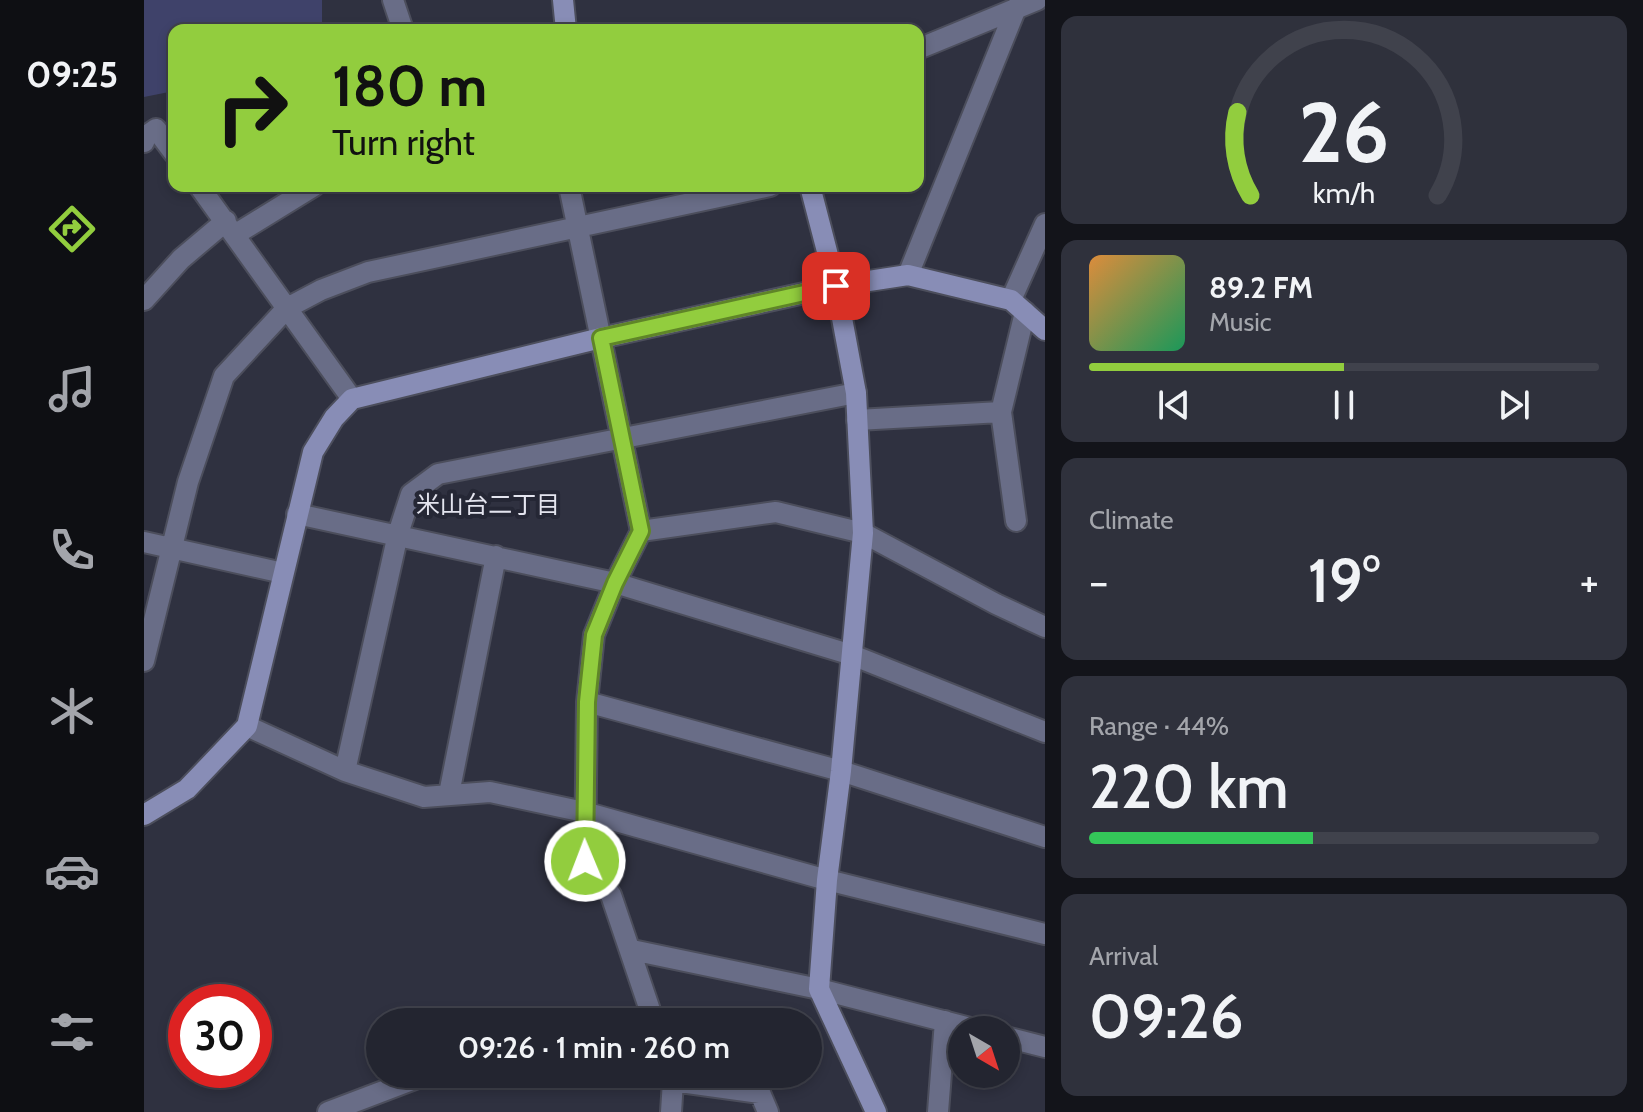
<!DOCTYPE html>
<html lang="en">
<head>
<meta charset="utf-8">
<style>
  body { margin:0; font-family:Cabin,"Noto Sans JP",sans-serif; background:#2f313c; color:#f1f3f6; height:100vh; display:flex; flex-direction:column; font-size:30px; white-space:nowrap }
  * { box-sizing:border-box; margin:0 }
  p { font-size:26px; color:#a3a5ab }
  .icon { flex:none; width:44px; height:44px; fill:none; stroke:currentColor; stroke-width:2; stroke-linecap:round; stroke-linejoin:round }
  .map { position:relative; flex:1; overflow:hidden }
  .sheet { display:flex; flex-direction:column; gap:16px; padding:16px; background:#13141a; width:598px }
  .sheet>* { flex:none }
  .guide { position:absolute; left:24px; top:24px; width:756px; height:168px; border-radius:16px; box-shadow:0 4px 12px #0003,0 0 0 2px #40424c; background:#92cd3e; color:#111; overflow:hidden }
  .needle { width:52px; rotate:141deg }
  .fabs { position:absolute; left:804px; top:1016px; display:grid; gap:16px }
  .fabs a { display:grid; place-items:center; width:72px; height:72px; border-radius:50%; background:#232530; box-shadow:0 4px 12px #0003,0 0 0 2px #40424c; font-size:40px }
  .speed { position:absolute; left:24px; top:984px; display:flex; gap:16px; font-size:40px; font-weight:700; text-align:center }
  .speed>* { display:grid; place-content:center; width:104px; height:104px; border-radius:50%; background:#232530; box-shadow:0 4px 12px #0003,0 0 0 2px #40424c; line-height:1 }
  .speed .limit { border:12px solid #d22; background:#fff; color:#111 }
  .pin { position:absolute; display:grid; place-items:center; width:68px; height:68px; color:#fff; margin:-34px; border-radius:16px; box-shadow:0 4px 12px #0006 }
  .me { position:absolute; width:88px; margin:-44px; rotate:359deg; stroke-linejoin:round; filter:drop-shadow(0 0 6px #0008) }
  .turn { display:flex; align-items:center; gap:28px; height:168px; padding:0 32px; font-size:36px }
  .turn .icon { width:104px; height:104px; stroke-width:2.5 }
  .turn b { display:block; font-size:56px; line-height:68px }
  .big { font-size:60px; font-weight:600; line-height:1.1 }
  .sheet .tile { flex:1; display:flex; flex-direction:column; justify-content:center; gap:12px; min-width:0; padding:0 28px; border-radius:16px; background:#2f313c }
  .sheet .dial { align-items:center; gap:0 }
  .dial svg { height:208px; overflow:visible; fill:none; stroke:#40424c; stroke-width:7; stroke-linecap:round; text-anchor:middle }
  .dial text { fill:#f1f3f6; stroke:none }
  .song { display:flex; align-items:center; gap:24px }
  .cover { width:96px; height:96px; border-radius:12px; background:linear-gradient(135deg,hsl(30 70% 55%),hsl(150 70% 35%)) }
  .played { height:8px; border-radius:4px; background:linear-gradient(90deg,#92cd3e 50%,#40424c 50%) }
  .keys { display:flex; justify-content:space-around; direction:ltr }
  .heat { display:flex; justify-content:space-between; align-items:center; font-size:44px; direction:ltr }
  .charge { height:12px; border-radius:6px; background:linear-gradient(90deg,#34c759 44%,#40424c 0) }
  .trip { position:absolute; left:222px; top:1008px; width:456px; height:80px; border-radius:40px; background:#232530; box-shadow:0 4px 12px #0003,0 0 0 2px #40424c; font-weight:600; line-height:80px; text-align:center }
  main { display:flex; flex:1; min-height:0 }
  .tab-bar { display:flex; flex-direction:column; width:144px; justify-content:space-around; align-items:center; background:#0e0f13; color:#a3a5ab }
  .tab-bar .icon { width:56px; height:56px }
  .tab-bar .active { color:#92cd3e }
  .tab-bar b { font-size:36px; color:#f1f3f6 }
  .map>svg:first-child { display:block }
  .green { fill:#3f426a }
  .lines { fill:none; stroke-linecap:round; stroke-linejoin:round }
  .street-casing { stroke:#4c4e5c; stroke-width:24 }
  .secondary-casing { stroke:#4c4e5c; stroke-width:24 }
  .street { stroke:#696d87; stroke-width:20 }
  .secondary { stroke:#888db6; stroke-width:20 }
  .route-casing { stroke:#5f8528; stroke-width:20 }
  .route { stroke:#92cd3e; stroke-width:14 }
  .labels { text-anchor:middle; stroke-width:8; stroke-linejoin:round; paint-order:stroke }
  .neighbourhood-label { font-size:24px; fill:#e3e4ee; stroke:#252735 }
</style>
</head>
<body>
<main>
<nav class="tab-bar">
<b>09:25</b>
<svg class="icon active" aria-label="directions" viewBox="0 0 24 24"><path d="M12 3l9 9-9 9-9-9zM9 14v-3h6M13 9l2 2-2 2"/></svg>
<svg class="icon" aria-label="music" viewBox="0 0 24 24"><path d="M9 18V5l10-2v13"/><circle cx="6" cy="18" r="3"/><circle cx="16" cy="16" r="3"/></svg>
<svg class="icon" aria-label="phone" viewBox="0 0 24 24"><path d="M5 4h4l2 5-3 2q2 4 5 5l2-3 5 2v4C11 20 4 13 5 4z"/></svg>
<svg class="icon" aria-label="climate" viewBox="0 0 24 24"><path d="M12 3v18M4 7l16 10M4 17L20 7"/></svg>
<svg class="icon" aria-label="car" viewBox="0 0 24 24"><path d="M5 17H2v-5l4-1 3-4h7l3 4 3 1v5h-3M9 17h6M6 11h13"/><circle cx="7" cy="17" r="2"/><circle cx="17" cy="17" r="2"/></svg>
<svg class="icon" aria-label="filters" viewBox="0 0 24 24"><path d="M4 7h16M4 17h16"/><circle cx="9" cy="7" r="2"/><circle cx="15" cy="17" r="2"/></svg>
</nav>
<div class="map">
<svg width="901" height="1112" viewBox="0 0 901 1112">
  <rect width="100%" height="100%" fill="#2f3140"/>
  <path class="green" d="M0,0H178V30H30V91L0,97Z"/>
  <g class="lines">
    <g class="street-casing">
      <path id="street" d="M249,0L259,30
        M774,49L893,0
        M0,142L2,136L12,129L30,153
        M55,186L208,399
        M425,186L497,531L471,583L450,635L443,702L441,861L467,895L510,1022
        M92,234L170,186
        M764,275L872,8
        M0,300L37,259L82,221
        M867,300L901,224
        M713,420L857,412
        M153,514L471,583L708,655L901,732
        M872,521L857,412L881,312
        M497,531L632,512L719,533L852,604L901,627
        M0,542L139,573
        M0,661L44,482L80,376L143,308L177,290L224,272L626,186
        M443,702L697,771L901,837
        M103,726L201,771L280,797L346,792L440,812L683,880L901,934
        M201,771L254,534L267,494L294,474L712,393
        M305,794L352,556
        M488,950L675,989L834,1030
        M862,1037L901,1047
        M526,1074L529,1081L616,1093L624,1112
        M184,1112L284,1074
        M527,1112L529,1081
        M794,1112L801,1021"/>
    </g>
    <g class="secondary-casing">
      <path id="secondary" d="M419,0L422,30
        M666,186L692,286L712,393L719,533L697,771L683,880L675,989L732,1112
        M0,815L43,789L103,726L169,452L190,418L208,399L457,338L692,286L764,275L867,300L901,330"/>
    </g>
    <use href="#street" class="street"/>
    <use href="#secondary" class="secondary"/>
  </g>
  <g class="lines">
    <g class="route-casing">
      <path id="route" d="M441,861L443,702L450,635L471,583L497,531L457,338L692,286"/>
    </g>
    <use href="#route" class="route"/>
  </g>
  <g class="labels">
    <g class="neighbourhood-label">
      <text x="344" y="513">米山台二丁目</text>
    </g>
  </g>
</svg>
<div class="fabs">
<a><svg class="needle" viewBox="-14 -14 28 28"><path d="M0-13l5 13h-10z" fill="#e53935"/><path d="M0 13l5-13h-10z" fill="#a3a5ab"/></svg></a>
</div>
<div class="speed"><div class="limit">30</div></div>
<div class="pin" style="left:692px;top:286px;background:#d93025"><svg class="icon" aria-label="arrive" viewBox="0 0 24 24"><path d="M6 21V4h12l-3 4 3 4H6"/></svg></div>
<svg class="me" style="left:441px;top:861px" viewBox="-20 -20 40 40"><circle r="17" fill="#92cd3e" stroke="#fff" stroke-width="3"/><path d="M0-11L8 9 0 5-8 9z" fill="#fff"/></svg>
<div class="trip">09:26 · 1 min · 260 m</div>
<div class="guide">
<div class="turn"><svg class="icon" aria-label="right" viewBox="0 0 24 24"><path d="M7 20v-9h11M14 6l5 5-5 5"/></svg><div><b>180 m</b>Turn right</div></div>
</div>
</div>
<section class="sheet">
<div class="tile dial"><svg viewBox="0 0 100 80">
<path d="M14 69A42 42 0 1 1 86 69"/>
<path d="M14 69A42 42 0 0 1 9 37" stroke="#92cd3e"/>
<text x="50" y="56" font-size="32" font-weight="700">26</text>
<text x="50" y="72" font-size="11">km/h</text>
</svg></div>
<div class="tile">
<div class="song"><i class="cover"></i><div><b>89.2 FM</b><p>Music</p></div></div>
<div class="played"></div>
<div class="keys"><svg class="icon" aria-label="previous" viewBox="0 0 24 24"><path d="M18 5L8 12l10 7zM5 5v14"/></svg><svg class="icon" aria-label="pause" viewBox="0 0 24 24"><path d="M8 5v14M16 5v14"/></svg><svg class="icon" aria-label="next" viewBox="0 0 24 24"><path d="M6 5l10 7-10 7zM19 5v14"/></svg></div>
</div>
<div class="tile"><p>Climate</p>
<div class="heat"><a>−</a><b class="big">19°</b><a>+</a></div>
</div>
<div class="tile"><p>Range · 44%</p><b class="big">220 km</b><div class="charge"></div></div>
<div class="tile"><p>Arrival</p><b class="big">09:26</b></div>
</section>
</main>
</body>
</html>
